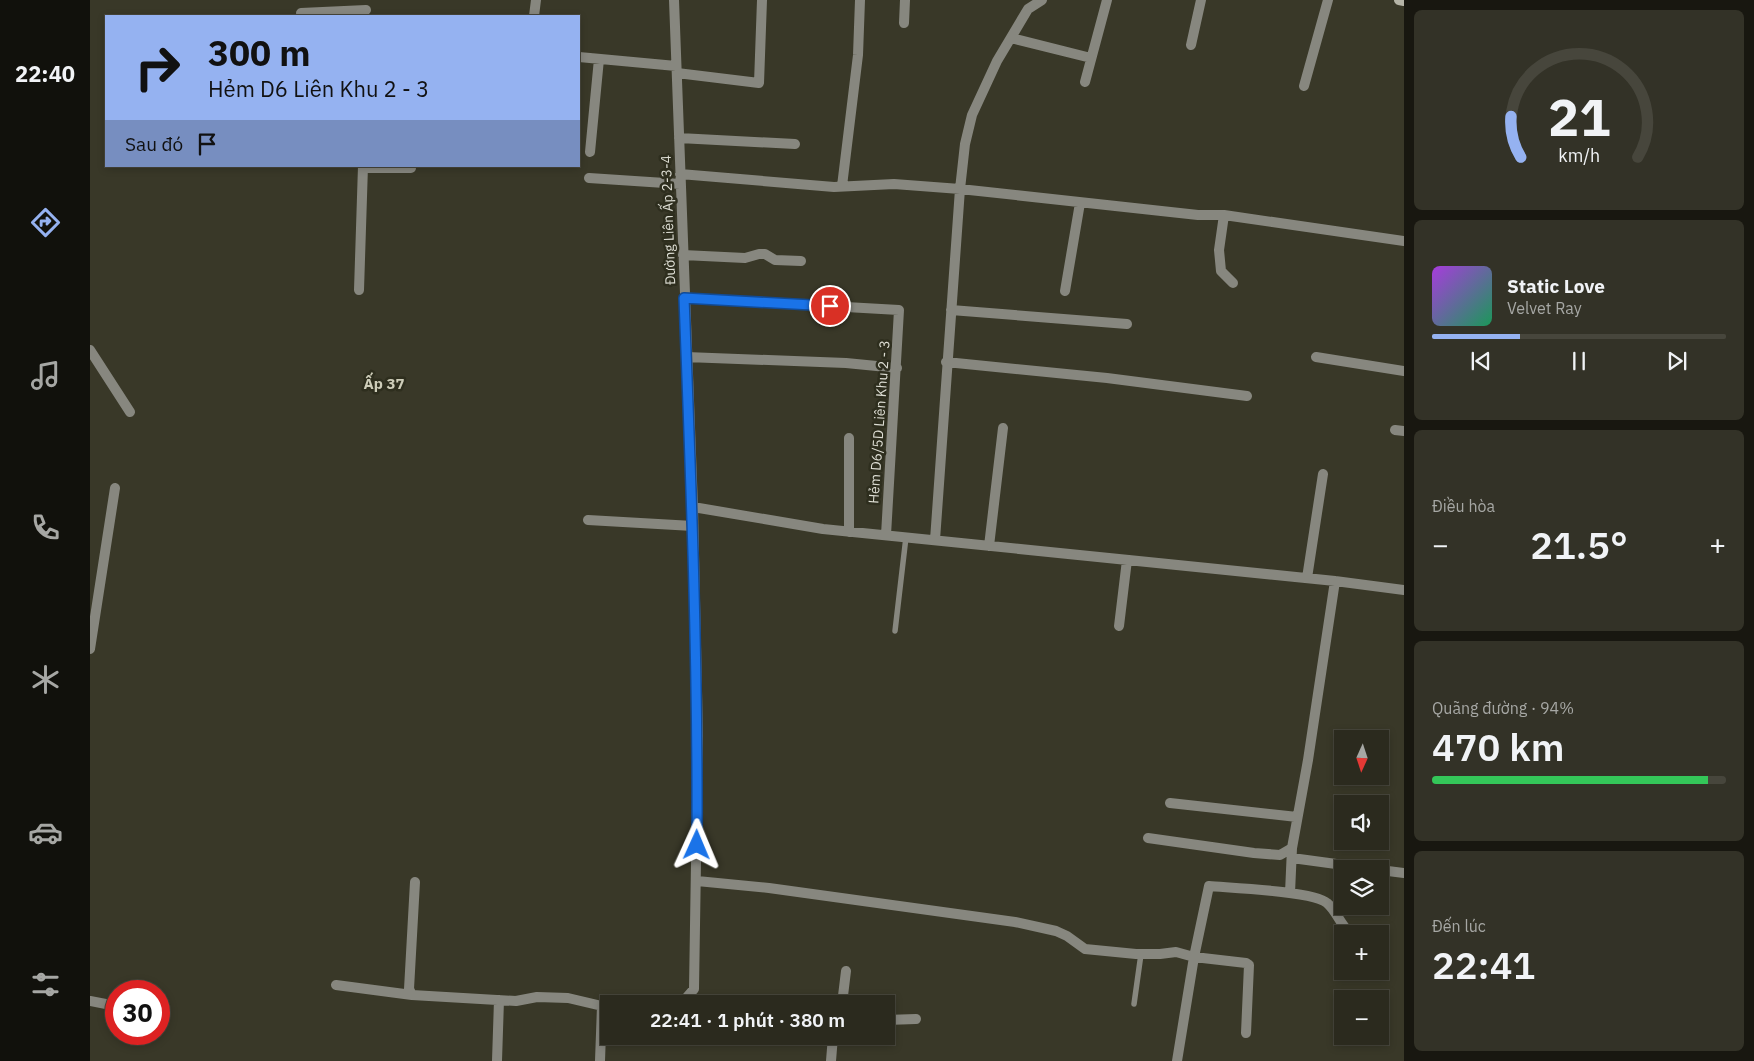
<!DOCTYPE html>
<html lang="vi">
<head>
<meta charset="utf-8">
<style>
  body { margin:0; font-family:"IBM Plex Sans",sans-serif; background:#333227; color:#f1f3f6; height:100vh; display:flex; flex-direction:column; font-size:19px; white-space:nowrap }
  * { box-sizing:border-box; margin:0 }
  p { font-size:16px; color:#a6a7a4 }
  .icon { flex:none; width:28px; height:28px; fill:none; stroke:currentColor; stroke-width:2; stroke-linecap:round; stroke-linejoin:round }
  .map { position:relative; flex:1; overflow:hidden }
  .side { display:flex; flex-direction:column; gap:10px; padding:10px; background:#181710; width:350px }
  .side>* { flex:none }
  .guide { position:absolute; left:15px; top:15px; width:475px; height:152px; border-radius:0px; box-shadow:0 2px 8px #0003,0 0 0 1px #47463c; background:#95b2f1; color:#111; overflow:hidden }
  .needle { width:32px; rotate:183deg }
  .tools { position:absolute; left:1244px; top:730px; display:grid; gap:10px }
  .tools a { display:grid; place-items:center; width:55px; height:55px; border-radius:0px; background:#2b2a1e; box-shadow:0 2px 8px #0003,0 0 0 1px #47463c; font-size:25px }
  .speed { position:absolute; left:15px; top:980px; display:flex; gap:10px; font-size:25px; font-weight:700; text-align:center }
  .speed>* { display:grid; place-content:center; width:65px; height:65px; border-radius:50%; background:#2b2a1e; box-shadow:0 2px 8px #0003,0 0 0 1px #47463c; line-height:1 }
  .speed .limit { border:8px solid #d22; background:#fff; color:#111 }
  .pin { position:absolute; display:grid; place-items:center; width:42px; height:42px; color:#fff; margin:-21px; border:2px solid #fff; border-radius:50%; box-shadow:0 1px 5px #0007 }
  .me { position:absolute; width:55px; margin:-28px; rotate:1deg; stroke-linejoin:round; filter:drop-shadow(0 0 4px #0008) }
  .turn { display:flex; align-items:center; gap:18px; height:105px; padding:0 20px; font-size:22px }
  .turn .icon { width:65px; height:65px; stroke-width:2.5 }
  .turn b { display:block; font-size:35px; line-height:42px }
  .then { display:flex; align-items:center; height:48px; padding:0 20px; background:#0003; gap:10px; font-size:19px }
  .big { font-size:38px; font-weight:600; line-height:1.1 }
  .side .widget { flex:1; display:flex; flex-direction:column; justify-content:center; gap:8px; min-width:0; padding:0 18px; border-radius:8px; background:#333227 }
  .side .dial { align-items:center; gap:0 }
  .dial svg { height:130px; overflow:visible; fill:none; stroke:#47463c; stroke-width:7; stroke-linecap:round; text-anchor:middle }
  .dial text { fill:#f1f3f6; stroke:none }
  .song { display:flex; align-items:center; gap:15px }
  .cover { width:60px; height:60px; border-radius:8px; background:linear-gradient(135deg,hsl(280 70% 55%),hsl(150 70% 35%)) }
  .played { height:5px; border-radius:2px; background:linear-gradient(90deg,#95b2f1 30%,#47463c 30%) }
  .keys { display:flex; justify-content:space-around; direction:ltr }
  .heat { display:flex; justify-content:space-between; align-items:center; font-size:28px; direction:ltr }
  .charge { height:8px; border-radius:4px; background:linear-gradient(90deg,#34c759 94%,#47463c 0) }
  .trip { position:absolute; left:510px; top:995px; width:295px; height:50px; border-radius:0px; background:#2b2a1e; box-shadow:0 2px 8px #0003,0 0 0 1px #47463c; font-weight:600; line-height:50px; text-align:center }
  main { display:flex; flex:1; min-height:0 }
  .menu { display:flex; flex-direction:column; width:90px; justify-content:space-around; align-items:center; background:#11110c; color:#a6a7a4 }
  .menu .icon { width:35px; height:35px }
  .menu .current { color:#95b2f1 }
  .menu b { font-size:22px; color:#f1f3f6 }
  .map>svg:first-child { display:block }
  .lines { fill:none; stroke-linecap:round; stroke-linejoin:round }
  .lane { stroke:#87877f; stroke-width:5.5 }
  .street { stroke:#87877f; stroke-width:10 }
  .secondary { stroke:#b5b4a7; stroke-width:10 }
  .route-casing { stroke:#114b97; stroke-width:12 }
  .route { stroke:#1a73e8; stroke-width:9 }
  .labels { text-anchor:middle; stroke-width:5; stroke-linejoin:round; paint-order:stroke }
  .street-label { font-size:14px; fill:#deded4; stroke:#2e2e1e }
  .neighbourhood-label { font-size:15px; font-weight:bold; fill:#cecdb9; stroke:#2e2e1e }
</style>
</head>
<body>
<main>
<nav class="menu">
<b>22:40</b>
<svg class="icon current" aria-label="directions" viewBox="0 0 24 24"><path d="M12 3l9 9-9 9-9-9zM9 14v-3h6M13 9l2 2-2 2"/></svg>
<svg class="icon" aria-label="music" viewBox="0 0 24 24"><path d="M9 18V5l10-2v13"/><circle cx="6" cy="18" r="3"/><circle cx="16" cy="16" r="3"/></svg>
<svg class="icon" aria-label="phone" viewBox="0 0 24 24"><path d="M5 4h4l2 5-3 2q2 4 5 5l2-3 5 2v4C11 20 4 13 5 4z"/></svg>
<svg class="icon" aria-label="climate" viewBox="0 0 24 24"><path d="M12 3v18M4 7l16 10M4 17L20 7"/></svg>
<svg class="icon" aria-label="car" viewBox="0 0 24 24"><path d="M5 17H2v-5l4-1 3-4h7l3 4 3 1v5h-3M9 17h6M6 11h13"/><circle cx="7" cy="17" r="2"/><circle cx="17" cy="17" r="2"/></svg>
<svg class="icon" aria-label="filters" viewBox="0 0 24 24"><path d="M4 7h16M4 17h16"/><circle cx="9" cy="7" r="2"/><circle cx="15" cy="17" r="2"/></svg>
</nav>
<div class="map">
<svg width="1314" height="1061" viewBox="0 0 1314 1061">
  <rect width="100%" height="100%" fill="#393828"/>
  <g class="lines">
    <path class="lane" d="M805,631L816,537
      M1044,1004L1051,954"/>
    <path class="street" d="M584,0L603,507L608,736L604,989L591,1004
      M211,13L276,10
      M444,16L446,0
      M814,23L815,0
      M921,38L1001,58
      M1101,45L1111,0
      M489,57L586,66
      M587,73L669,83L672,0
      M995,82L1017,0
      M1214,86L1238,0
      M589,138L705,144
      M500,152L509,59
      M273,168H321
      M590,174L744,187L804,184L870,189L1108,215H1134L1129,250L1131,271L1143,283
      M499,178L590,184
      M752,186L768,55L770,0
      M1134,215L1314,241
      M593,255L655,258L669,254H675L685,260L711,261
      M269,290L273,166
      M975,291L990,203
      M594,298L809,310L796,535
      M861,310L1037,324
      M0,350L40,412
      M596,357L756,363L807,368
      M1226,357L1314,371
      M856,362L1017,378L1157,396
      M1305,430L1314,431
      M759,438V532
      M603,507L733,529L1245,581L1314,590
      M498,520L603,526
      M845,540L870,189L875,144L882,115L907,61L938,9L952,0
      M899,546L913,428
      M1217,578L1233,474
      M1029,626L1037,560
      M0,649L25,488
      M1080,803L1207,817
      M1058,838L1164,853L1190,855L1202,848
      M1202,858L1283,869
      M1290,870L1314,873
      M607,881L679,888L925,922L966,931L977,936L995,949L1046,954H1070L1086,952L1104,957L1087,1061
      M325,882L319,989L322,995L426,1001L447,997L478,998L512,1006
      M1200,893L1202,848L1218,760L1245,581
      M246,985L322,995
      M597,998L640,1004
      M0,1001L26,1006
      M752,1004L756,971
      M796,1020L826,1019
      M1156,1033L1159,965L1156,963L1104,957L1119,886C1141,888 1223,891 1237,903C1246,910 1251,926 1261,934
      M407,1061L409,1000
      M510,1061L512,1006H518
      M741,1061L743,1036"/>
    <path class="secondary" d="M1309,0L1314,1"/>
  </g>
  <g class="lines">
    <g class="route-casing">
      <path id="route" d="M607,845C608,662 601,480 594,298L740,306"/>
    </g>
    <use href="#route" class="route"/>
  </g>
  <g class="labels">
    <g class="street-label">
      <text transform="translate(578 220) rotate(-92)" y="5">Đường Liên Ấp 2-3-4</text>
      <text transform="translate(789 422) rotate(-86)" y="5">Hẻm D6/5D Liên Khu 2 - 3</text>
    </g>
    <g class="neighbourhood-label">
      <text x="294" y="389">Ấp 37</text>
    </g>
  </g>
</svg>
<div class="tools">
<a><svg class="needle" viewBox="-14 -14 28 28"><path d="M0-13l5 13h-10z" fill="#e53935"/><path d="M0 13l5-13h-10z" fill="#a6a7a4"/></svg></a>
<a><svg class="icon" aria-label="sound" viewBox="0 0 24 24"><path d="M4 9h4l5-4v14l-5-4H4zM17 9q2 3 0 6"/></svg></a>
<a><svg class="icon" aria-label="layers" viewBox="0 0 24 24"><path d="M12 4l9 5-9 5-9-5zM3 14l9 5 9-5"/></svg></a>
<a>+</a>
<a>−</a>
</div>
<div class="speed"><div class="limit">30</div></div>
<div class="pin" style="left:740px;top:306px;background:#d93025"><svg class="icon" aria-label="arrive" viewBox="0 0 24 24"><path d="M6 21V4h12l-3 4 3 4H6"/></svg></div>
<svg class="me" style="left:607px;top:845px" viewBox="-20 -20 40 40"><path d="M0-17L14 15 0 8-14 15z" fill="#1a73e8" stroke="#fff" stroke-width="4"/></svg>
<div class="trip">22:41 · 1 phút · 380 m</div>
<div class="guide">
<div class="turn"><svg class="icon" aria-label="right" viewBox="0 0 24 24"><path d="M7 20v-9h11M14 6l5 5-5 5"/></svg><div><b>300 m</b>Hẻm D6 Liên Khu 2 - 3</div></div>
<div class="then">Sau đó<svg class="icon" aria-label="arrive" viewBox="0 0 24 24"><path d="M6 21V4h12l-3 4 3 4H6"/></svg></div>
</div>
</div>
<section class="side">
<div class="widget dial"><svg viewBox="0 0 100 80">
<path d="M14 69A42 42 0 1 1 86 69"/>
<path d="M14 69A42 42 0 0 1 8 44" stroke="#95b2f1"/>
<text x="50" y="56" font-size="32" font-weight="700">21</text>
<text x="50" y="72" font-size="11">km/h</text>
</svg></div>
<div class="widget">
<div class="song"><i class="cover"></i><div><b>Static Love</b><p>Velvet Ray</p></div></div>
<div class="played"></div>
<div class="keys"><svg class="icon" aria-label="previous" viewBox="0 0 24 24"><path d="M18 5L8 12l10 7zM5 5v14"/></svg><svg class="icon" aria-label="pause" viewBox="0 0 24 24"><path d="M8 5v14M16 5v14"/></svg><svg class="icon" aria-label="next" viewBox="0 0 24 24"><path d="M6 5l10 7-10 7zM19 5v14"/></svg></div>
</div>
<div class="widget"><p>Điều hòa</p>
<div class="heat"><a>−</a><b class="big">21.5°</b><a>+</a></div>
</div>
<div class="widget"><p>Quãng đường · 94%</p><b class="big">470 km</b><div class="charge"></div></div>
<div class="widget"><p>Đến lúc</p><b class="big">22:41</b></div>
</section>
</main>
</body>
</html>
